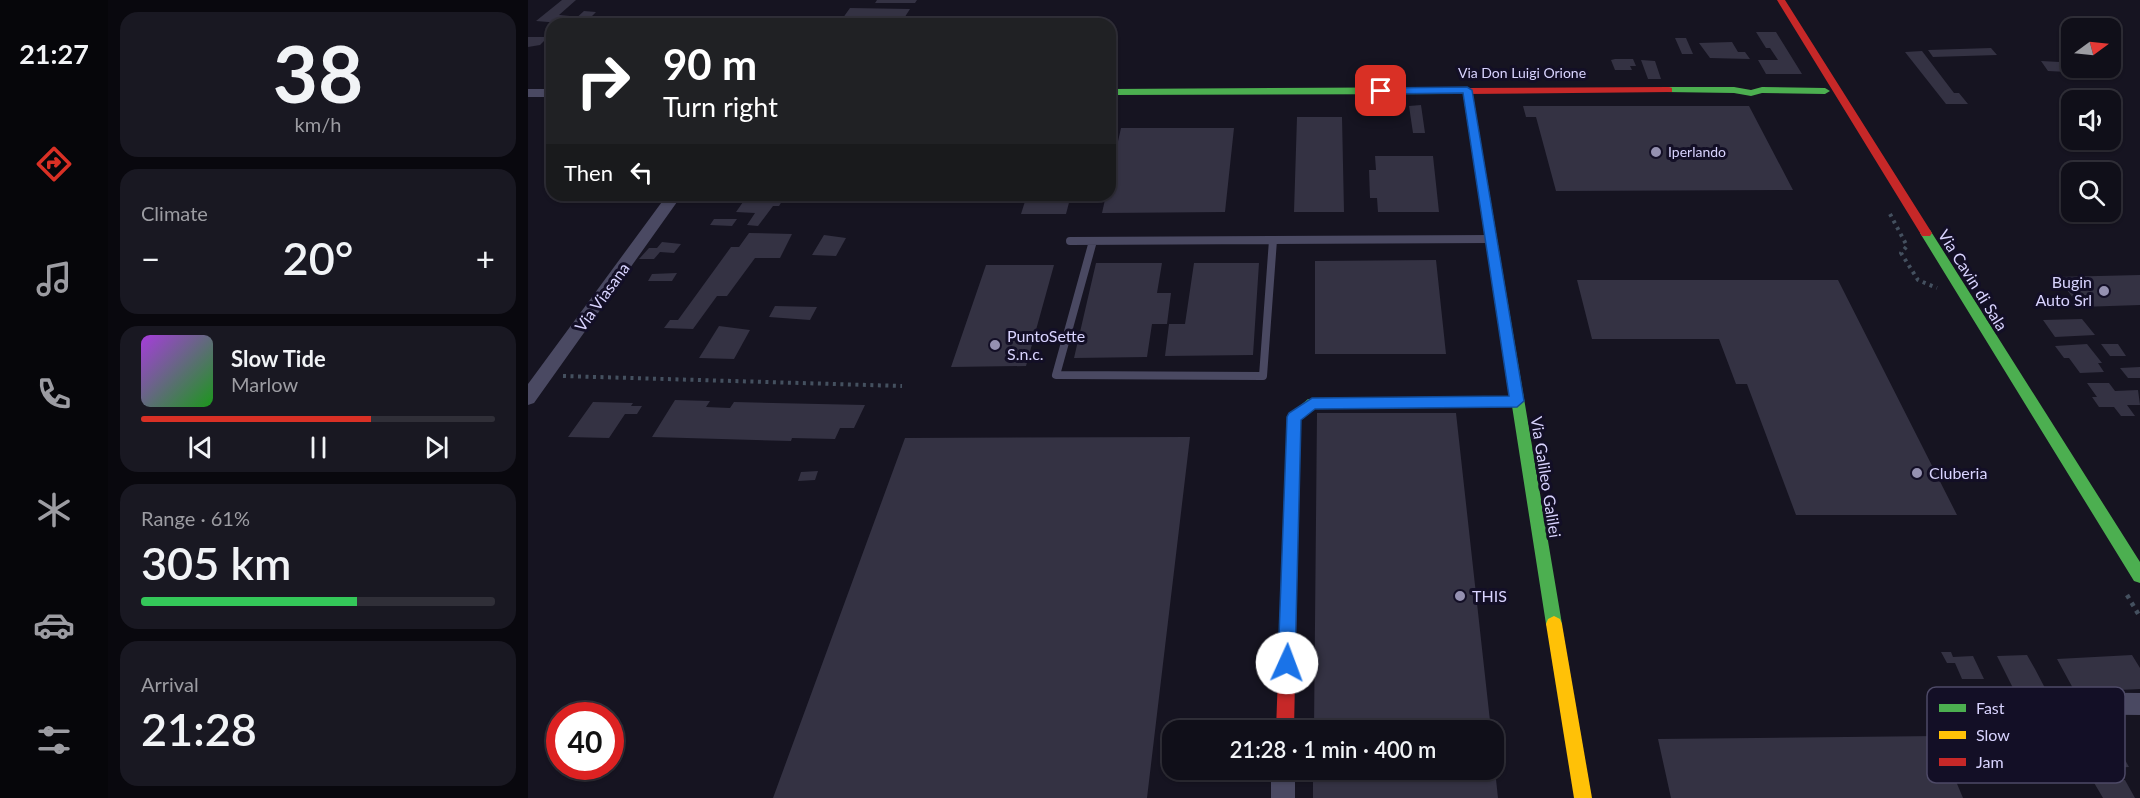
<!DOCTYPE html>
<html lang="en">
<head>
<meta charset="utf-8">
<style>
  body { margin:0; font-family:Lato,sans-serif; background:#191822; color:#f1f3f6; height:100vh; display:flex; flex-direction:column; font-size:22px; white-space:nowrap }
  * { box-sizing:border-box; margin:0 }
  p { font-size:20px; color:#9c9ca2 }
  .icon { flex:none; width:33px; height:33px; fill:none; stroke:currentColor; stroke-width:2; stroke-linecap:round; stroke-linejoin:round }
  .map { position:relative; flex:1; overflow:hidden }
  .side { display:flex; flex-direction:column; gap:12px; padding:12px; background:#09080e; width:420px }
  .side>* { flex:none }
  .hud { position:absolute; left:18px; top:18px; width:570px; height:183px; border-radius:18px; box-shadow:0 2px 4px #0004,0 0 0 2px #302f38; background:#202124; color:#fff; overflow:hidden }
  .needle { width:39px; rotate:75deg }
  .fabs { position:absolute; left:1533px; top:18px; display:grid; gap:12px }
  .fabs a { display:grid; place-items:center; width:60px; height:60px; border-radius:12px; background:#100f19; box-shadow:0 2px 4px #0004,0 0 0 2px #302f38; font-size:30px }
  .speed { position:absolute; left:18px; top:702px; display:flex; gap:12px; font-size:30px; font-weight:700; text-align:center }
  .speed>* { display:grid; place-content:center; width:78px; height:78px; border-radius:50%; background:#100f19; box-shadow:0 2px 4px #0004,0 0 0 2px #302f38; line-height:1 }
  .speed .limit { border:9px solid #d22; background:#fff; color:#111 }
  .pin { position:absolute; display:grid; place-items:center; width:51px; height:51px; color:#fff; margin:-26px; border-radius:12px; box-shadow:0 3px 9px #0006 }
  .me { position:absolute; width:66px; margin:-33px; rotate:2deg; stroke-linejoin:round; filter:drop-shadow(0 0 4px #0008) }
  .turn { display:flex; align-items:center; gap:21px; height:126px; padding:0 18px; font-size:27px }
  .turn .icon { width:78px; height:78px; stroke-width:2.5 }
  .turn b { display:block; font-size:42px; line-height:51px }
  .then { display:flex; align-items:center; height:57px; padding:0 18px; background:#0003; gap:12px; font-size:22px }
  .big { font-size:45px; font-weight:600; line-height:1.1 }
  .side .tile { flex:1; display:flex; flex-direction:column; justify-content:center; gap:9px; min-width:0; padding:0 21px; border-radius:18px; background:#191822 }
  .side .dial { align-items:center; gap:0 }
  .dial b { font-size:78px; line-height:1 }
  .song { display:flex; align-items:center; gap:18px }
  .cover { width:72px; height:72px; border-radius:9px; background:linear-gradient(135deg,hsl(280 70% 55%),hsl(120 70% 35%)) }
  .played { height:6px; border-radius:3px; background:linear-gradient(90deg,#d93025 65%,#302f38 65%) }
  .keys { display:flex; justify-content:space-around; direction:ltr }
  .heat { display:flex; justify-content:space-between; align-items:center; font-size:33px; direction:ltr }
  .charge { height:9px; border-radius:4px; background:linear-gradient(90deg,#34c759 61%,#302f38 0) }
  .trip { position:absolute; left:634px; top:720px; width:342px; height:60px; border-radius:18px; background:#100f19; box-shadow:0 2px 4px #0004,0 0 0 2px #302f38; font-weight:600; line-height:60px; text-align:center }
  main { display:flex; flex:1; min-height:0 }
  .tab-bar { display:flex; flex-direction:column; width:108px; justify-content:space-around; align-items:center; background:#06060a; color:#9c9ca2 }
  .tab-bar .icon { width:42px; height:42px }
  .tab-bar .selected { color:#d93025 }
  .tab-bar b { font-size:27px; color:#f1f3f6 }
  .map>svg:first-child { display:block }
  .building { fill:#343243 }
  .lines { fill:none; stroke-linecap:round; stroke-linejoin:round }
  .path-far1 { stroke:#44505f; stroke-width:4; stroke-dasharray:3 4.5; stroke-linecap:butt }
  .path { stroke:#44505f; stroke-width:4.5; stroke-dasharray:4 5; stroke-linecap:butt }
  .lane { stroke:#4a4962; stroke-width:8 }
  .street { fill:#4a4962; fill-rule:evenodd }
  .fast { fill:#4caf50; fill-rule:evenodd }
  .slow { fill:#ffc107; fill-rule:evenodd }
  .jam { fill:#c62828; fill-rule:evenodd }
  .route { fill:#1a73e8; stroke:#114b97; stroke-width:1.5 }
  .poi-dot { fill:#9591b1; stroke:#130f26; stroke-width:2 }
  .labels { text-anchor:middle; stroke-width:6; stroke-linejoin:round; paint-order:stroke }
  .far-street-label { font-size:14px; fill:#d9d4ff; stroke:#130f26 }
  .far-poi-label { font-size:14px; fill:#d9d4ff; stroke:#130f26; text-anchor:start }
  .street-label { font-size:16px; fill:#d9d4ff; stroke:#130f26 }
  .poi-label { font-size:16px; fill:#d9d4ff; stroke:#130f26; text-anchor:start }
  .key { fill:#130f26; stroke:#4e4a67; stroke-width:1.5 }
  .key-label { font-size:16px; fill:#d9d4ff }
</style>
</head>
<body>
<main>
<nav class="tab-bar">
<b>21:27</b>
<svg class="icon selected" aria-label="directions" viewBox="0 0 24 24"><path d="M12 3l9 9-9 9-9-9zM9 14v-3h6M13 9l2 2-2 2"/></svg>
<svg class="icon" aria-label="music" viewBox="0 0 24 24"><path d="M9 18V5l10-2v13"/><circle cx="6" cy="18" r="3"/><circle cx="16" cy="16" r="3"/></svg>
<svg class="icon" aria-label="phone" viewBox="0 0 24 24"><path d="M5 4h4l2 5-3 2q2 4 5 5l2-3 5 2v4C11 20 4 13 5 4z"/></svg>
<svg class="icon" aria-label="climate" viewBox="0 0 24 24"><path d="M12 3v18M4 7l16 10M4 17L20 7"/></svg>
<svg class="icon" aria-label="car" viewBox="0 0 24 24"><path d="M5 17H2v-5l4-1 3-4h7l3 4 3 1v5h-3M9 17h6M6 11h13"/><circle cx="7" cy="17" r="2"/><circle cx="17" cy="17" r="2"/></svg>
<svg class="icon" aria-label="filters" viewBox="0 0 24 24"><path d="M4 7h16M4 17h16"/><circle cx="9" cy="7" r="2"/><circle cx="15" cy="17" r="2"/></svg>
</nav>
<section class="side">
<div class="tile dial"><b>38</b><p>km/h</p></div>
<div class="tile"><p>Climate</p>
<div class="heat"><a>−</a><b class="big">20°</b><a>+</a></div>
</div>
<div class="tile">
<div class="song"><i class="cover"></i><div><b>Slow Tide</b><p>Marlow</p></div></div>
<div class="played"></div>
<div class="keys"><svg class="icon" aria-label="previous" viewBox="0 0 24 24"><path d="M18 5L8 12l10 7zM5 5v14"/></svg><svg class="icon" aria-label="pause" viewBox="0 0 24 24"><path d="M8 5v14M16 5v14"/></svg><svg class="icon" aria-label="next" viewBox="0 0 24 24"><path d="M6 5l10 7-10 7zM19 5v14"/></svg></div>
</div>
<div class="tile"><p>Range · 61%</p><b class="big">305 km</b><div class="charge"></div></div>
<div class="tile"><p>Arrival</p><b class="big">21:28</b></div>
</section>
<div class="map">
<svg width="1612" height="798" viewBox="0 0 1612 798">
  <rect width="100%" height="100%" fill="#161421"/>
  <path class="building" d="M34,0H48L31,15L42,16L33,23L8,21Z
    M349,0H389L387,3H347Z
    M322,8L382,9L373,23L312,22Z
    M56,11L68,12L58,22L45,21Z
    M1228,32H1248L1274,74H1238L1230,60H1250L1242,48H1238Z
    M0,37H20L12,45L0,47Z
    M1147,38H1158L1165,54H1154Z
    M1204,42L1210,52H1217L1222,59L1182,58L1171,43Z
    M1463,48L1469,55L1405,57L1400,50Z
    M1394,51L1426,93H1431L1440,104H1418L1377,52Z
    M1087,59H1105L1108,66H1102L1104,70H1087L1083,60Z
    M1113,60L1127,61L1133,79H1120Z
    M1513,61L1532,62L1540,72L1520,71Z
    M893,105L897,133H885L881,106Z
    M995,106H1221L1265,190L1028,191L1008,117H998Z
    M769,117H814L816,212H766Z
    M593,128H706L697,212L574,213L578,195H582V177Z
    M847,156H905L911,212H850L849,198H842L841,170H848Z
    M236,195H258L251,206H245L230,226L219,225L227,213L208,212L215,202L230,203Z
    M499,195H543L538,214H493Z
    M186,219H209L204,226L182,225Z
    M221,233L264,234L252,258H227L199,296H189L165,329L136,328L142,320H150L203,247H211Z
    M296,235L318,238L308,256L284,255Z
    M134,242L153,244L146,253L132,252L126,259H111L121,248H129Z
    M908,260L918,354H787V261Z
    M568,263H634L629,293H643L639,324H624L619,357L546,358Z
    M666,263H731L725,355L637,356L641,324H657Z
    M458,265H526L498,366L423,367Z
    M149,273L144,281H120L124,274Z
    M1612,275V305L1552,307L1529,277Z
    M1049,280H1310L1429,515H1268L1219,384H1208L1191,339H1064Z
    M247,306L289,307L282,320L241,317Z
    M1554,319L1567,335L1527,337L1515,320Z
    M191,326L222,330L206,359L171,358Z
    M1559,344L1574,363H1570L1576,372L1552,373L1541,358H1536L1527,346Z
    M1573,344H1590L1598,356H1582Z
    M1612,367V378H1600L1592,368Z
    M1559,383H1581L1587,391L1610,390L1612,405H1599L1607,416H1593L1586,407H1571L1564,397H1569Z
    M147,400L182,401L178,407L202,408L206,402L337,405L326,428H312L307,439L264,438L263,441L124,437Z
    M65,402L105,403L103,406H114L109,414H97L81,438L40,437Z
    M789,413H928L963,730H786Z
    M662,437L619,798H245L377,438Z
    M290,471L287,480L270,481L273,472Z
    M1413,652H1423L1425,657L1445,656L1456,679H1434L1427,663H1419Z
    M1499,655L1507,669L1518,690L1487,692L1469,656Z
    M1604,655L1612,668V689L1547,692L1529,659Z
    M1535,724H1577L1601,767L1586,768L1568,733H1543Z
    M1409,736L1435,798H1143L1130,739Z
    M785,770H967L970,798H785Z
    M1597,780L1607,798H1575L1565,781Z"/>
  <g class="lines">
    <path class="path-far1" d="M1362,214L1379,246L1373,253L1390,280L1409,288
      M35,376L374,386"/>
    <path class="path" d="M1599,595L1612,617"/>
    <path class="lane" d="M542,241L963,239
      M565,241L528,375L735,376L745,240"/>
    <path class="street" d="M0,89H24V97H0Z
      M139,195H154L6,403L0,405V384Z
      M1508,692L1612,693V715L1508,714L1500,711L1497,703L1500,695Z
      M743,770H767V798H743Z"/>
    <path class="fast" d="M939,87L944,90L1034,624L1032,629L1026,632L1020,629L1018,624L984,406L788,408L773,419L771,483L769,487L764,489L759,487L757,483L759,417L780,399L982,396L935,94L582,95V89Z
      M1141,87H1206L1223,90L1234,87L1297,88L1302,91L1297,94L1234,93L1223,96L1206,93L1138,92V88Z
      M1398,229L1402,230L1612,562V583L1606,581L1392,233Z"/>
    <path class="slow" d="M1026,616L1032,619L1034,624L1064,798H1046L1018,624L1020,619Z"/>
    <path class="jam" d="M1249,0H1257L1404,233L1402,236H1394Z
      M1141,87L1144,88V92L938,94L933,91L938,88Z
      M764,477L769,479L771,483L766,730H748L757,483L759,479Z"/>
  </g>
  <path class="route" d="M939,87L944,90L996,401L989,407L787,409L773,420L767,663L765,669L759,672L753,669L750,663L759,417L761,413L784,398L981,396L935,93L853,94L848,91L853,88Z"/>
  <g class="poi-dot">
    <circle cx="1128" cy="152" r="6"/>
    <circle cx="1576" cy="291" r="6"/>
    <circle cx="467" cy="345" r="6"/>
    <circle cx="1389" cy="473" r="6"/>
    <circle cx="932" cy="596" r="6"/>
  </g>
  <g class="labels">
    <g class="far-street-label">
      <text x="994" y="78">Via Don Luigi Orione</text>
    </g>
    <g class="far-poi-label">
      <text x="1140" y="157">Iperlando</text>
    </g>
    <g class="street-label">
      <text transform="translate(1445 280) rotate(58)" y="6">Via Cavin di Sala</text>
      <text transform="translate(74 297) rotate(-54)" y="6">Via Viasana</text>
      <text transform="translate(1018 477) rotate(81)" y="6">Via Galileo Galilei</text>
    </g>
    <g class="poi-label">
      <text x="1564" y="288" text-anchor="end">Bugin<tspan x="1564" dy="18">Auto Srl</tspan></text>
      <text x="479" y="342">PuntoSette<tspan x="479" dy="18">S.n.c.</tspan></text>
      <text x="1401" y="479">Cluberia</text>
      <text x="944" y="602">THIS</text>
    </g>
  </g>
  <rect x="1399" y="687" width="198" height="96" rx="9" class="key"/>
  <rect x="1411" y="704" width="27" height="8" fill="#4caf50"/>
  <rect x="1411" y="731" width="27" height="8" fill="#ffc107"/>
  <rect x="1411" y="758" width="27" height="8" fill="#c62828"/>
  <g class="key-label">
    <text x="1448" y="714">Fast</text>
    <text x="1448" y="741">Slow</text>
    <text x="1448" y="768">Jam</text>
  </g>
</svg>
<div class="fabs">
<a><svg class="needle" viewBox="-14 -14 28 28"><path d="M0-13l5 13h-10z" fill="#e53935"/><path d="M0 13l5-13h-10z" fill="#9c9ca2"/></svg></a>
<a><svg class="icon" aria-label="sound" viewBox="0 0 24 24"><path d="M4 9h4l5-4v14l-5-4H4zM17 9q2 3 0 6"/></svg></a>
<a><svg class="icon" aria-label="search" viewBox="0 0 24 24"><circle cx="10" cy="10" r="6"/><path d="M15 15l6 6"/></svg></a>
</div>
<div class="speed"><div class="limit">40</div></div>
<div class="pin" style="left:853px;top:91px;background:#d93025"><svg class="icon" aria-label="arrive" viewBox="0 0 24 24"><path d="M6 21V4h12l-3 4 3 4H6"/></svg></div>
<svg class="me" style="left:759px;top:663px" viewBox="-20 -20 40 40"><circle r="19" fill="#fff"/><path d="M0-13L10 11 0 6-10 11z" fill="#1a73e8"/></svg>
<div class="trip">21:28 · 1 min · 400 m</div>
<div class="hud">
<div class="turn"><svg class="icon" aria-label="right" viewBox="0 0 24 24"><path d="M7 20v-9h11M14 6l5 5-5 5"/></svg><div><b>90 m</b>Turn right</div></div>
<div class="then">Then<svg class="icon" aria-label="left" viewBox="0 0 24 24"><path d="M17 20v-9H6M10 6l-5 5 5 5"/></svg></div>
</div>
</div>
</main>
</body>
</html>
